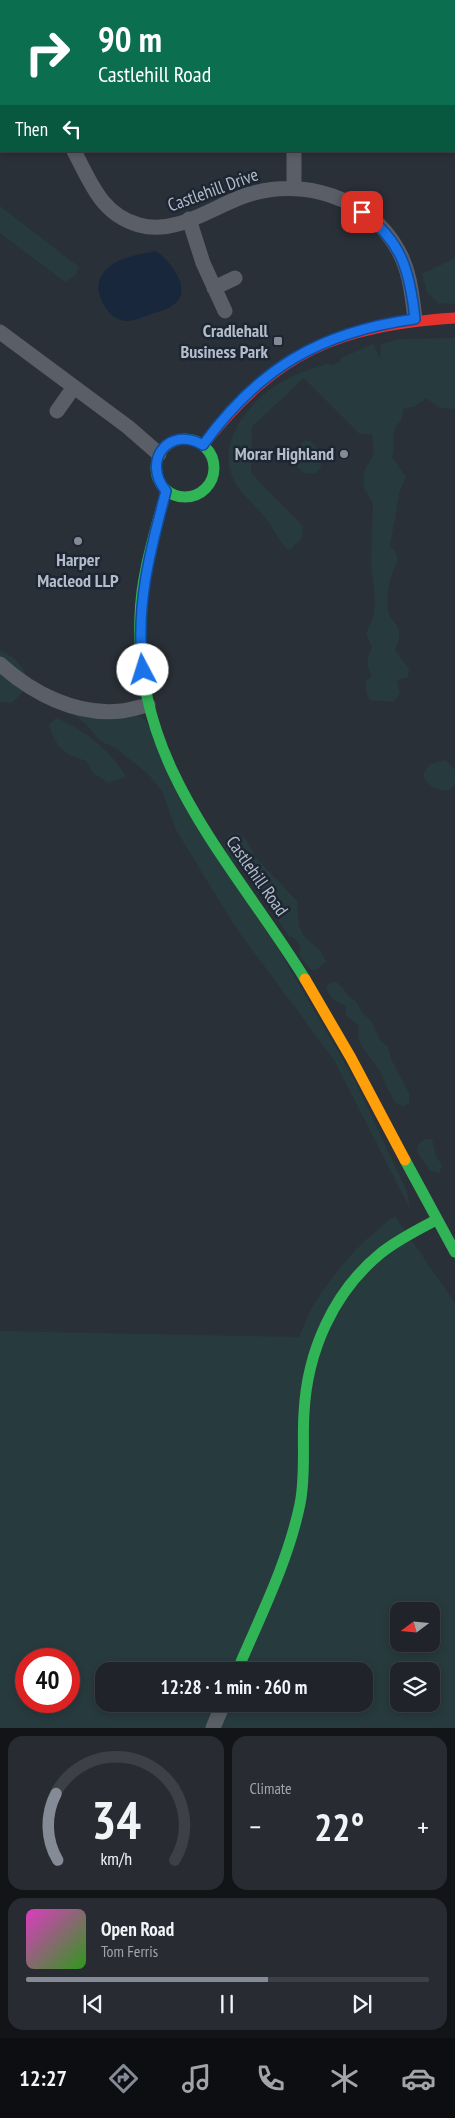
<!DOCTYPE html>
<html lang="en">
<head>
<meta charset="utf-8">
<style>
  body { margin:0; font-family:"PT Sans Narrow",sans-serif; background:#282c32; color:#f1f3f6; height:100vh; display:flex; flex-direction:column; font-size:19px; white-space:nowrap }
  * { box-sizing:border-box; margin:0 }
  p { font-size:16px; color:#a2a4a8 }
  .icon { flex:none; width:28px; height:28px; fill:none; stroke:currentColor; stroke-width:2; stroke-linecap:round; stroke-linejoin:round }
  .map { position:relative; height:1728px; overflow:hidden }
  .sheet { display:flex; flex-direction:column; gap:8px; padding:8px; background:#121417; flex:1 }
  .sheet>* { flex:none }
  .banner { position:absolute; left:0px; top:0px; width:455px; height:152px; box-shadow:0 2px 8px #0003,0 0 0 1px #3d4147; background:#0b6e4f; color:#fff; overflow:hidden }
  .needle { width:32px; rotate:254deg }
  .buttons { position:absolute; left:390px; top:1602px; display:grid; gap:10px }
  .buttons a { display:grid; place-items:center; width:50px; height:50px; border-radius:10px; background:#20242a; box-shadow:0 2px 8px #0003,0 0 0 1px #3d4147; font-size:25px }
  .speed { position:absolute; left:15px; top:1648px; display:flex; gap:10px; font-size:25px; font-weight:700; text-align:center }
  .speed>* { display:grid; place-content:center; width:65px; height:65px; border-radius:50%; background:#20242a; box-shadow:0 2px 8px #0003,0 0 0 1px #3d4147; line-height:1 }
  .speed .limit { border:8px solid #d22; background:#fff; color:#111 }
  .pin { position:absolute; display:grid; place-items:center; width:42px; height:42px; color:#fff; margin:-21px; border-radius:10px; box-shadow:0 2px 8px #0006 }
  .me { position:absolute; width:55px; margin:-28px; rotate:355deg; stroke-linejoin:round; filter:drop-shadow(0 0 4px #0008) }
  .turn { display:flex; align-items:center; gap:18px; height:105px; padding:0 15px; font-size:22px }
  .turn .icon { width:65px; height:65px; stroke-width:2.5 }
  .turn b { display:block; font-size:35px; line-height:42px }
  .then { display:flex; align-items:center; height:48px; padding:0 15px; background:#0003; gap:10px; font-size:19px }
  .big { font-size:38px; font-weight:700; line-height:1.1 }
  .sheet .card { flex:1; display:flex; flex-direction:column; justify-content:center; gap:8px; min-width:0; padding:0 18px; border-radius:15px; background:#282c32 }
  .sheet .dial { align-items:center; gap:0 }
  .dial svg { height:130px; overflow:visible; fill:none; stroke:#3d4147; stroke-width:7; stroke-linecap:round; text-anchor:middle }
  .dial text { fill:#f1f3f6; stroke:none }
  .song { display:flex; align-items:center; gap:15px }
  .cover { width:60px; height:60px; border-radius:8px; background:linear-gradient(135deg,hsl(310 70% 55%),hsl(110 70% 35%)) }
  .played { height:5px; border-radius:2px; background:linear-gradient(90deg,#848b96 60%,#3d4147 60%) }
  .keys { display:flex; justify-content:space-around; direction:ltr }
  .heat { display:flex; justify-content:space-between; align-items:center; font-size:28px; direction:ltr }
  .sheet .tiles { flex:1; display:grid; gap:8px; grid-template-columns:1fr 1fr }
  .card:last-child { grid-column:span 2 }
  .trip { position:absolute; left:95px; top:1662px; width:278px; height:50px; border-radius:15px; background:#20242a; box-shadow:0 2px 8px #0003,0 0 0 1px #3d4147; font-weight:700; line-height:50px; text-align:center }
  .menu { display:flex; height:80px; justify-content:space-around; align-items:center; background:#0d0e11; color:#a2a4a8 }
  .menu .icon { width:35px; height:35px }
  .menu .current { color:#848b96 }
  .menu b { font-size:22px; color:#f1f3f6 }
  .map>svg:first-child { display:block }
  .green { fill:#273a3e; fill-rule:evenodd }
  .water { fill:#19273c }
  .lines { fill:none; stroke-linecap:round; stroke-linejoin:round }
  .street { stroke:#5a5e66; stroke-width:15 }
  .fast { stroke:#30b455; stroke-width:11 }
  .slow { stroke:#ff9f0a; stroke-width:11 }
  .jam { stroke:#e5322d; stroke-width:11 }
  .route-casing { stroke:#114b97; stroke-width:12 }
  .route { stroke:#1a73e8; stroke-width:9 }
  .poi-dot { fill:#848b96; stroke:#1d2633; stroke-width:2 }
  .labels { text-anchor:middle; stroke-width:5; stroke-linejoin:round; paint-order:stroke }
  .street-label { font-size:18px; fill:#b4bcc9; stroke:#1d2633 }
  .poi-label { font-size:18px; font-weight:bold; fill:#b4bcc9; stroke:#1d2633; text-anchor:end }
</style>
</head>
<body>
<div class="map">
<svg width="455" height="1728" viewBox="0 0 455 1728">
  <rect width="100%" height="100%" fill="#2a3038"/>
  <path class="green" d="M0,0H152L1,1L0,23Z
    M0,206L79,267L76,275L65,282L0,233Z
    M455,258V304L438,303L427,292L422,274Z
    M455,338V409L441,408L426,398L414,407L404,408L401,421C389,430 396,444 392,457L406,477L400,490L390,546L396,552L398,561C389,575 385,598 389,615C390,619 394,620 396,624C402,633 399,641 395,650L409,669L408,677L397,680L400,694L393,702L370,700L366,692V681L372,676C366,666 366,658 372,648L366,633L373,618L375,601L371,562L373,503L364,488V472L374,453L372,434H360L304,378L252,427L251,473L303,526L302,538L290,550C282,548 271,523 263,515C253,503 237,491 232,476C217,438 253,397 285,380C298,373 313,368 328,364L332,365L340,362L341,358L373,344L380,359L381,344L401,339Z
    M304,441H310L320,452L321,468L315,473H303L292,461V452Z
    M0,650L15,659L25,672L22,692L12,703L0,702Z
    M68,710L138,716L145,720L354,1079L407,1191L410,1209L334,1060L236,928L176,830L163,793L149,775L117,749L100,741L87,725Z
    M56,718C81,727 114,753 126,777L108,783L92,772L86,761C62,753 57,749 49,725Z
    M445,760L455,770V785L448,791C436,790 428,787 423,774L430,764Z
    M239,833L247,841L256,858L297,901L299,926L304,936L320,950L326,962L316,970L310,969L299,955L300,945L294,938L289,936L255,888L251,874L229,858L224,844L229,835Z
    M335,981L343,988L349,997L355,1000L364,1015L371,1020L380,1040L388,1047L391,1059L409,1093V1103L404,1107L396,1103C389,1093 385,1083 380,1072C372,1056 354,1046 359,1026L346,1015V1006C335,1002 330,998 326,986Z
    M425,1139H432L436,1156L442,1165L439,1173L429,1170L417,1151L418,1145Z
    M395,1216L455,1303V1728H0V1331L299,1337C305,1324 310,1309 318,1298C338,1267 365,1237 395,1216ZM399,1611H431V1644H399ZM26,1659H69V1701H26ZM104,1671H364V1704H104ZM399,1671H431V1704H399Z"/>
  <path class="water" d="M156,251C168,259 189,284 179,299C173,309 159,311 149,315C143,317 134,321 127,321C110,322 95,296 99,282C105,259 136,255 156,251Z"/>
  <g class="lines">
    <path class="street" d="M310,0L311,1
      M454,44L455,46
      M0,119L1,120
      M74,151C91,183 101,214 139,225C176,236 213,206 247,195C302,177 369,197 398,250C410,271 412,295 415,319
      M294,151V187
      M189,219L203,263L225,311
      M214,288L235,278
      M0,332L128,427L159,454
      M57,411L74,387
      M0,664C32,693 76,716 121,711C130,710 139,707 148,705
      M213,1728L223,1704"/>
    <path class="fast" d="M156 468a29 29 0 1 1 58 0a29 29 0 1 1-58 0Z
      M166,491C155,533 141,574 140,617C134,767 232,861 305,979
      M405,1160L455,1252
      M237,1671C260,1617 288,1562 300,1504C306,1474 302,1443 304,1413C307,1352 333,1292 381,1253C397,1240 417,1230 436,1220"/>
    <path class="slow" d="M305,979L351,1058L405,1160"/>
    <path class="jam" d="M203,445C278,351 336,326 455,318"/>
  </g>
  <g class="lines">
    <g class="route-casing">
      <path id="route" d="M143,670C135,607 150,551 166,491C141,461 169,425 203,445C259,368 320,332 415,319C410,272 402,241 362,212"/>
    </g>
    <use href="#route" class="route"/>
  </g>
  <g class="poi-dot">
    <rect x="273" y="336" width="10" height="10" rx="2.5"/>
    <circle cx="344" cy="454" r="5"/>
    <circle cx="78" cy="541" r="5"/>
  </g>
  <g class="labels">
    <g class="street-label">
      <text transform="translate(213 190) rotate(-20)" y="6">Castlehill Drive</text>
      <text transform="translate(257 876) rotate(55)" y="6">Castlehill Road</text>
    </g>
    <g class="poi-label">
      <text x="268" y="337">Cradlehall<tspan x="268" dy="21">Business Park</tspan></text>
      <text x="334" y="460">Morar Highland</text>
      <text x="78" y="566" text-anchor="middle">Harper<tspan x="78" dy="21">Macleod LLP</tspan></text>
    </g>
  </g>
</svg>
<div class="buttons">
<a><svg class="needle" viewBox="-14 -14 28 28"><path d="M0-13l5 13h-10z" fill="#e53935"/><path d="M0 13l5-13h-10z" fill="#a2a4a8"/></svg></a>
<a><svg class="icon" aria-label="layers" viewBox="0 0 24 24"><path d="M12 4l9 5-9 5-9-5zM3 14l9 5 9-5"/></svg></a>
</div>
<div class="speed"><div class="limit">40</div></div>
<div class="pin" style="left:362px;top:212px;background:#d93025"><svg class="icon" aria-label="arrive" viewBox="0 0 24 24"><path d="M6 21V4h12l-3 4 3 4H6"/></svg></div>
<svg class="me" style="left:143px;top:670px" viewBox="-20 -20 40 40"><circle r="19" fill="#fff"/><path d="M0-13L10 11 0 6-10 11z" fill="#1a73e8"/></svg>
<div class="trip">12:28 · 1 min · 260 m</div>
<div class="banner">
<div class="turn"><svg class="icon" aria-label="right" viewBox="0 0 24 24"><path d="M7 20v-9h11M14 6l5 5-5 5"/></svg><div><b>90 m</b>Castlehill Road</div></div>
<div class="then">Then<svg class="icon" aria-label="left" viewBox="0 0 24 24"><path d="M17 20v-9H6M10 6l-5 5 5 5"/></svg></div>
</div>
</div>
<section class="sheet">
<div class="tiles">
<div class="card dial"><svg viewBox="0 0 100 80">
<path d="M14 69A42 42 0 1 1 86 69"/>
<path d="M14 69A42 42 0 0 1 13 28" stroke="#848b96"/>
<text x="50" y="56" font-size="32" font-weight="700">34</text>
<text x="50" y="72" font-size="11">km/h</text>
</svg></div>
<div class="card"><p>Climate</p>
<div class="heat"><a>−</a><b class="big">22°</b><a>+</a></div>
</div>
<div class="card">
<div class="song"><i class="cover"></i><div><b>Open Road</b><p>Tom Ferris</p></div></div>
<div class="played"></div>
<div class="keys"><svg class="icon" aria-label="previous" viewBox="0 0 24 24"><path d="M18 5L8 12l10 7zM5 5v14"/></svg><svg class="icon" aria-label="pause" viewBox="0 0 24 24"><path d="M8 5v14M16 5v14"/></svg><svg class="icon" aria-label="next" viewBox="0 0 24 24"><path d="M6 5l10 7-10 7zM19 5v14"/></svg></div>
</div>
</div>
</section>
<nav class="menu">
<b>12:27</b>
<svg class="icon current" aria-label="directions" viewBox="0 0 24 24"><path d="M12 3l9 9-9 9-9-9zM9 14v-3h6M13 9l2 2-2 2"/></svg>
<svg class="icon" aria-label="music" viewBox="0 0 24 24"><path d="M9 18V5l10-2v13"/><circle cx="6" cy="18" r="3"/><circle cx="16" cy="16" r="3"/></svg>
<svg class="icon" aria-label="phone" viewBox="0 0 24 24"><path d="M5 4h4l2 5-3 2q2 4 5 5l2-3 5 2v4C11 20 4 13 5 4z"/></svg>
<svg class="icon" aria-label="climate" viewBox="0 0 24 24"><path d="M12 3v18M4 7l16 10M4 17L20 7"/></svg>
<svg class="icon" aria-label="car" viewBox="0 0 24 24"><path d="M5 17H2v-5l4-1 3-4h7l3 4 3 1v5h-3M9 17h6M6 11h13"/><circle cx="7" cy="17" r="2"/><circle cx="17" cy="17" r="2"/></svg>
</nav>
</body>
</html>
